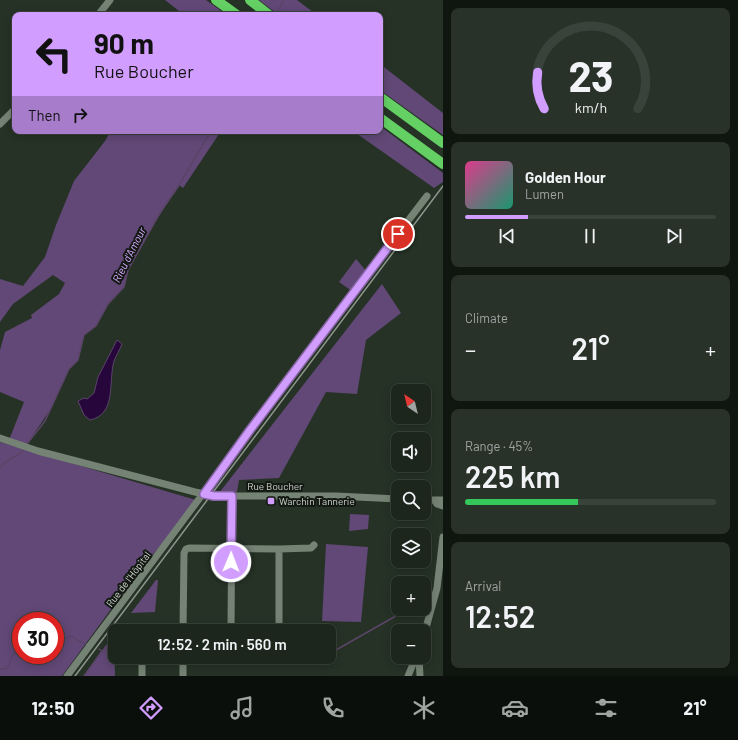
<!DOCTYPE html>
<html lang="en">
<head>
<meta charset="utf-8">
<style>
  body { margin:0; font-family:Barlow,sans-serif; background:#293229; color:#f1f3f6; height:100vh; display:flex; flex-direction:column; font-size:15px; white-space:nowrap }
  * { box-sizing:border-box; margin:0 }
  p { font-size:13px; color:#a0a5a3 }
  .icon { flex:none; width:22px; height:22px; fill:none; stroke:currentColor; stroke-width:2; stroke-linecap:round; stroke-linejoin:round }
  .map { position:relative; flex:1; overflow:hidden }
  .sheet { display:flex; flex-direction:column; gap:8px; padding:8px; background:#0f150f; width:295px }
  .sheet>* { flex:none }
  .top-card { position:absolute; left:12px; top:12px; width:371px; height:122px; border-radius:8px; box-shadow:0 2px 10px #0003,0 0 0 1px #3a433b; background:#d19dfe; color:#111; overflow:hidden }
  .needle { width:26px; rotate:325deg }
  .buttons { position:absolute; left:391px; top:384px; display:grid; gap:8px }
  .buttons a { display:grid; place-items:center; width:40px; height:40px; border-radius:8px; background:#1c261c; box-shadow:0 2px 10px #0003,0 0 0 1px #3a433b; font-size:20px }
  .speed { position:absolute; left:12px; top:612px; display:flex; gap:8px; font-size:20px; font-weight:700; text-align:center }
  .speed>* { display:grid; place-content:center; width:52px; height:52px; border-radius:50%; background:#1c261c; box-shadow:0 2px 10px #0003,0 0 0 1px #3a433b; line-height:1 }
  .speed .limit { border:6px solid #d22; background:#fff; color:#111 }
  .pin { position:absolute; display:grid; place-items:center; width:34px; height:34px; color:#fff; margin:-17px; border:2px solid #fff; border-radius:50%; box-shadow:0 1px 4px #0007 }
  .me { position:absolute; width:44px; margin:-22px; rotate:1deg; stroke-linejoin:round; filter:drop-shadow(0 0 3px #0008) }
  .turn { display:flex; align-items:center; gap:14px; height:84px; padding:0 16px; font-size:18px }
  .turn .icon { width:52px; height:52px; stroke-width:2.5 }
  .turn b { display:block; font-size:28px; line-height:34px }
  .then { display:flex; align-items:center; height:38px; padding:0 16px; background:#0003; gap:8px; font-size:15px }
  .big { font-size:30px; font-weight:600; line-height:1.1 }
  .sheet .card { flex:1; display:flex; flex-direction:column; justify-content:center; gap:6px; min-width:0; padding:0 14px; border-radius:8px; background:#293229 }
  .sheet .dial { align-items:center; gap:0 }
  .dial svg { height:104px; overflow:visible; fill:none; stroke:#3a433b; stroke-width:7; stroke-linecap:round; text-anchor:middle }
  .dial text { fill:#f1f3f6; stroke:none }
  .song { display:flex; align-items:center; gap:12px }
  .cover { width:48px; height:48px; border-radius:6px; background:linear-gradient(135deg,hsl(330 70% 55%),hsl(160 70% 35%)) }
  .played { height:4px; border-radius:2px; background:linear-gradient(90deg,#d19dfe 25%,#3a433b 25%) }
  .keys { display:flex; justify-content:space-around; direction:ltr }
  .heat { display:flex; justify-content:space-between; align-items:center; font-size:22px; direction:ltr }
  .charge { height:6px; border-radius:3px; background:linear-gradient(90deg,#34c759 45%,#3a433b 0) }
  .trip { position:absolute; left:108px; top:624px; width:228px; height:40px; border-radius:8px; background:#1c261c; box-shadow:0 2px 10px #0003,0 0 0 1px #3a433b; font-weight:600; line-height:40px; text-align:center }
  .tabs { display:flex; height:64px; justify-content:space-around; align-items:center; background:#0b0f0b; color:#a0a5a3 }
  .tabs .icon { width:28px; height:28px }
  .tabs .on { color:#d19dfe }
  .tabs b { font-size:18px; color:#f1f3f6 }
  main { display:flex; flex:1; min-height:0 }
  .map>svg:first-child { display:block }
  .green { fill:#614877; fill-rule:evenodd }
  .water { fill:#27063c; stroke:#5a4568 }
  .lines { fill:none; stroke-linecap:round; stroke-linejoin:round }
  .stream { stroke:#5a4568; stroke-width:1.5 }
  .minor { stroke:#758374; stroke-width:7 }
  .highway { stroke:#64d064; stroke-width:10 }
  .rail { stroke:#8d968c; stroke-width:1.5 }
  .route-casing { stroke:#8866a5; stroke-width:10 }
  .route { stroke:#d19dfe; stroke-width:7 }
  .poi-dot { fill:#d19dfe; stroke:#131813; stroke-width:1.5 }
  .labels { text-anchor:middle; stroke-width:4; stroke-linejoin:round; paint-order:stroke }
  .street-label { font-size:10px; fill:#d0d7cf; stroke:#131813 }
  .poi-label { font-size:10px; fill:#d0d7cf; stroke:#131813; text-anchor:start }
  .water-label { font-size:11px; font-style:italic; fill:#d7a9ff; stroke:#131813 }
</style>
</head>
<body>
<main>
<div class="map">
<svg width="443" height="676" viewBox="0 0 443 676">
  <rect width="100%" height="100%" fill="#263226"/>
  <path class="green" d="M165,0H206L227,15H184Z
    M259,0H297L317,15H279Z
    M380,64L443,113V135L380,90Z
    M380,126L443,173V182L434,188L353,131H380Z
    M111,131H221L183,188L179,185L156,221L128,270L124,287L107,306L96,326L84,335L78,360L69,369L52,407L25,447L9,440L24,402L0,392V350L5,332L32,318L31,315L59,294L65,283L53,275L13,304L0,322V279L23,286L45,257L56,225L74,181L105,141Z
    M356,259L368,273L356,294L339,282Z
    M382,284L401,313L366,340L357,394L326,392L279,478L239,480L237,492L219,493Z
    M0,442L196,500L174,530L142,567L62,676H0ZM21,621H55V655H21Z
    M350,514L369,515L368,529L349,531Z
    M326,544L368,547L361,622L322,621Z
    M156,580H158L155,612L131,613Z
    M114,640L115,676H84L106,645Z"/>
  <path class="water" d="M117,340L122,344C120,350 116,355 114,361C108,382 117,414 90,420L84,415L78,401L84,398L87,399L94,393L98,377Z"/>
  <g class="lines">
    <path class="stream" d="M276,14L284,0
      M27,444L45,421L69,369L78,360L84,335L96,326L108,304L124,287L128,270L161,211L178,187L211,131
      M0,468C6,459 15,458 23,451
      M424,593L431,587
      M99,649L102,651L115,650
      M55,650L64,639L72,636L78,641L87,644
      M105,651L114,635
      M329,651L336,650L394,617L404,609
      M192,657H229
      M0,669H6L9,665L12,656L21,648
      M84,676L102,651"/>
    <path class="minor" d="M98,15L110,0
      M0,124L15,109
      M0,438L38,451L195,492L214,496H336L398,499
      M424,500H443
      M435,501L437,504L443,506
      M183,631L184,553L186,549L189,548L279,549L311,548L314,545
      M231,631L232,496
      M279,631V549
      M424,635L437,588L443,537
      M419,657L420,676
      M139,658L142,664V676
      M67,676C187,516 305,355 427,196
      M183,676V657
      M408,676L416,657"/>
    <path class="highway" d="M216,0L237,15
      M250,0L269,15
      M380,97L443,143
      M380,118L443,164"/>
    <path class="rail" d="M75,676L443,186"/>
  </g>
  <g class="lines">
    <g class="route-casing">
      <path id="route" d="M231,562L232,496H214L204,494L250,430L398,234"/>
    </g>
    <use href="#route" class="route"/>
  </g>
  <rect class="poi-dot" x="267" y="497" width="8" height="8" rx="2"/>
  <g class="labels">
    <g class="street-label">
      <text x="275" y="490">Rue Boucher</text>
      <text transform="translate(128 579) rotate(-53)" y="4">Rue de l'Hôpital</text>
    </g>
    <g class="poi-label">
      <text x="279" y="505">Warchin Tannerie</text>
    </g>
    <g class="water-label">
      <text transform="translate(129 255) rotate(-63)" y="4">Rieu d'Amour</text>
    </g>
  </g>
</svg>
<div class="buttons">
<a><svg class="needle" viewBox="-14 -14 28 28"><path d="M0-13l5 13h-10z" fill="#e53935"/><path d="M0 13l5-13h-10z" fill="#a0a5a3"/></svg></a>
<a><svg class="icon" aria-label="sound" viewBox="0 0 24 24"><path d="M4 9h4l5-4v14l-5-4H4zM17 9q2 3 0 6"/></svg></a>
<a><svg class="icon" aria-label="search" viewBox="0 0 24 24"><circle cx="10" cy="10" r="6"/><path d="M15 15l6 6"/></svg></a>
<a><svg class="icon" aria-label="layers" viewBox="0 0 24 24"><path d="M12 4l9 5-9 5-9-5zM3 14l9 5 9-5"/></svg></a>
<a>+</a>
<a>−</a>
</div>
<div class="speed"><div class="limit">30</div></div>
<div class="pin" style="left:398px;top:234px;background:#d93025"><svg class="icon" aria-label="arrive" viewBox="0 0 24 24"><path d="M6 21V4h12l-3 4 3 4H6"/></svg></div>
<svg class="me" style="left:231px;top:562px" viewBox="-20 -20 40 40"><circle r="17" fill="#d19dfe" stroke="#fff" stroke-width="3"/><path d="M0-11L8 9 0 5-8 9z" fill="#fff"/></svg>
<div class="trip">12:52 · 2 min · 560 m</div>
<div class="top-card">
<div class="turn"><svg class="icon" aria-label="left" viewBox="0 0 24 24"><path d="M17 20v-9H6M10 6l-5 5 5 5"/></svg><div><b>90 m</b>Rue Boucher</div></div>
<div class="then">Then<svg class="icon" aria-label="right" viewBox="0 0 24 24"><path d="M7 20v-9h11M14 6l5 5-5 5"/></svg></div>
</div>
</div>
<section class="sheet">
<div class="card dial"><svg viewBox="0 0 100 80">
<path d="M14 69A42 42 0 1 1 86 69"/>
<path d="M14 69A42 42 0 0 1 9 41" stroke="#d19dfe"/>
<text x="50" y="56" font-size="32" font-weight="700">23</text>
<text x="50" y="72" font-size="11">km/h</text>
</svg></div>
<div class="card">
<div class="song"><i class="cover"></i><div><b>Golden Hour</b><p>Lumen</p></div></div>
<div class="played"></div>
<div class="keys"><svg class="icon" aria-label="previous" viewBox="0 0 24 24"><path d="M18 5L8 12l10 7zM5 5v14"/></svg><svg class="icon" aria-label="pause" viewBox="0 0 24 24"><path d="M8 5v14M16 5v14"/></svg><svg class="icon" aria-label="next" viewBox="0 0 24 24"><path d="M6 5l10 7-10 7zM19 5v14"/></svg></div>
</div>
<div class="card"><p>Climate</p>
<div class="heat"><a>−</a><b class="big">21°</b><a>+</a></div>
</div>
<div class="card"><p>Range · 45%</p><b class="big">225 km</b><div class="charge"></div></div>
<div class="card"><p>Arrival</p><b class="big">12:52</b></div>
</section>
</main>
<nav class="tabs">
<b>12:50</b>
<svg class="icon on" aria-label="directions" viewBox="0 0 24 24"><path d="M12 3l9 9-9 9-9-9zM9 14v-3h6M13 9l2 2-2 2"/></svg>
<svg class="icon" aria-label="music" viewBox="0 0 24 24"><path d="M9 18V5l10-2v13"/><circle cx="6" cy="18" r="3"/><circle cx="16" cy="16" r="3"/></svg>
<svg class="icon" aria-label="phone" viewBox="0 0 24 24"><path d="M5 4h4l2 5-3 2q2 4 5 5l2-3 5 2v4C11 20 4 13 5 4z"/></svg>
<svg class="icon" aria-label="climate" viewBox="0 0 24 24"><path d="M12 3v18M4 7l16 10M4 17L20 7"/></svg>
<svg class="icon" aria-label="car" viewBox="0 0 24 24"><path d="M5 17H2v-5l4-1 3-4h7l3 4 3 1v5h-3M9 17h6M6 11h13"/><circle cx="7" cy="17" r="2"/><circle cx="17" cy="17" r="2"/></svg>
<svg class="icon" aria-label="filters" viewBox="0 0 24 24"><path d="M4 7h16M4 17h16"/><circle cx="9" cy="7" r="2"/><circle cx="15" cy="17" r="2"/></svg>
<b>21°</b>
</nav>
</body>
</html>
